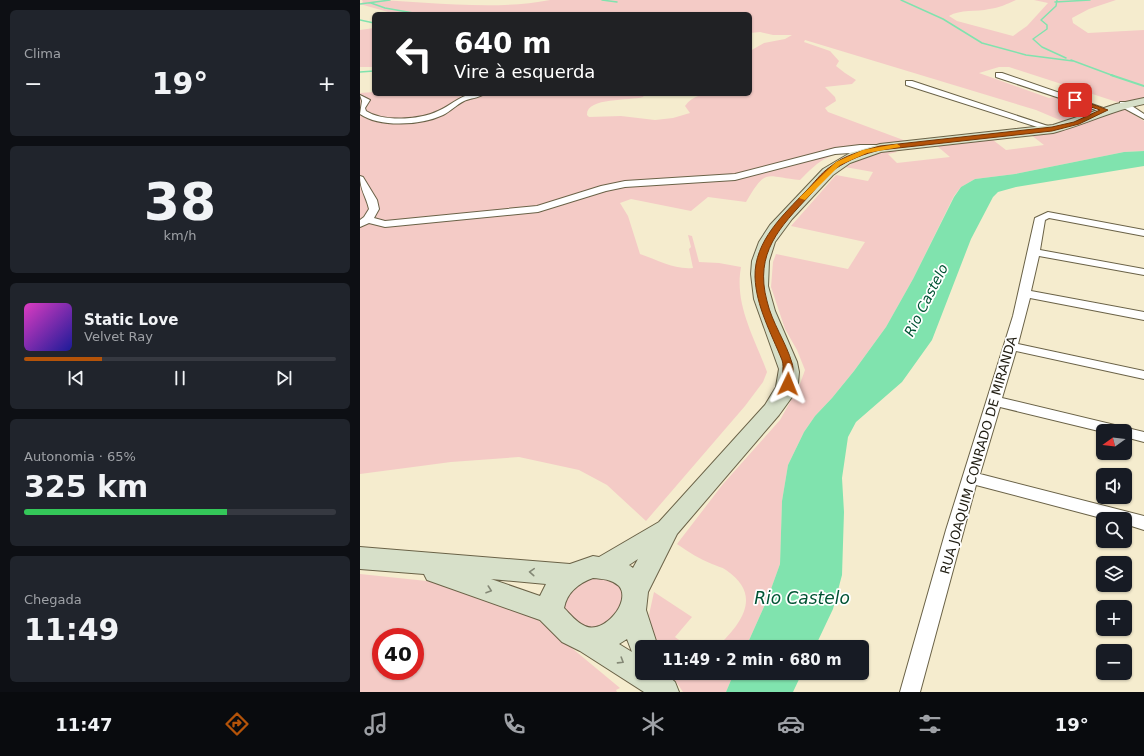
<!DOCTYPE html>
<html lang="pt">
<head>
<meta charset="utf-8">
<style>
  body { margin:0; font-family:"DejaVu Sans",sans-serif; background:#20242c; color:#f1f3f6; height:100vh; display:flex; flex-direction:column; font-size:15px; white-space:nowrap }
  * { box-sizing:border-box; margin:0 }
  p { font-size:13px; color:#9ea1a6 }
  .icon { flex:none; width:22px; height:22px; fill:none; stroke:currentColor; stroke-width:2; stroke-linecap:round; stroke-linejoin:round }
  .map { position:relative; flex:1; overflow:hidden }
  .drawer { display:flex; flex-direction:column; gap:10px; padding:10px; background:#0d0f14; width:360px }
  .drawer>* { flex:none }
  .top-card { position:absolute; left:12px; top:12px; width:380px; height:84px; border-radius:6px; box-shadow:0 1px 3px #0004; background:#202124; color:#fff; overflow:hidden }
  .needle { width:26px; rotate:255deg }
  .tools { position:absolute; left:736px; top:424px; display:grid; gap:8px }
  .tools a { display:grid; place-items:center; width:36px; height:36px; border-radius:6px; background:#171b24; box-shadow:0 1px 3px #0004; font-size:20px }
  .speed { position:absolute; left:12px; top:628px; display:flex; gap:8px; font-size:20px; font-weight:700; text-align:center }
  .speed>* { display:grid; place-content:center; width:52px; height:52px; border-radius:50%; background:#171b24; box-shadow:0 1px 3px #0004; line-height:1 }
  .speed .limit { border:6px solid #d22; background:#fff; color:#111 }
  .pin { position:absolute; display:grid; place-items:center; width:34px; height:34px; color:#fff; margin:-17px; border-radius:8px; box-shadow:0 2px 6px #0006 }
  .me { position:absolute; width:44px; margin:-22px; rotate:2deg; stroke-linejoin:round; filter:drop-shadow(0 0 3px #0008) }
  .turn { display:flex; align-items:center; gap:14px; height:84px; padding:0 16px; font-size:18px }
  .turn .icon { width:52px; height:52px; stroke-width:2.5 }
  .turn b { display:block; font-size:28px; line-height:34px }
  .big { font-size:30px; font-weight:700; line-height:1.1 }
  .drawer .card { flex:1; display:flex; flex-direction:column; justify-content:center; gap:6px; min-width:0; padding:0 14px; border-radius:6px; background:#20242c }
  .drawer .dial { align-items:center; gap:0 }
  .dial b { font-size:52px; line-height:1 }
  .song { display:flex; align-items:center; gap:12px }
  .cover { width:48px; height:48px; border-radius:6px; background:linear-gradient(135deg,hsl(310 70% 55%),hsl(240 70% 35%)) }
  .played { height:4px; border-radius:2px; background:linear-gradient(90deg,#b45309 25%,#363941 25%) }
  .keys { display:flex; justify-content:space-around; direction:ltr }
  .heat { display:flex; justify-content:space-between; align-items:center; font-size:22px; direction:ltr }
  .charge { height:6px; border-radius:3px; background:linear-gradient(90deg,#34c759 65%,#363941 0) }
  .trip { position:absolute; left:275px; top:640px; width:234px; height:40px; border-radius:6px; background:#171b24; box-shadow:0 1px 3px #0004; font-weight:700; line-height:40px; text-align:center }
  .tabs { display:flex; height:64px; justify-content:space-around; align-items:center; background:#090b0e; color:#9ea1a6 }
  .tabs .icon { width:28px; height:28px }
  .tabs .current { color:#b45309 }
  .tabs b { font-size:18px; color:#f1f3f6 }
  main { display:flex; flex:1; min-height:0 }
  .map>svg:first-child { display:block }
  .green { fill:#f4cbc6; fill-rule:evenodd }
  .water { fill:#80e3ae }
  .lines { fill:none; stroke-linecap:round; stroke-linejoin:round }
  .stream-far1 { stroke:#80e3ae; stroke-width:1.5 }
  .stream { stroke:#80e3ae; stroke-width:2 }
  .street-casing { stroke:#6a6247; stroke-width:2 }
  .secondary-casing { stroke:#6a6247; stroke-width:2 }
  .street { fill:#fff; fill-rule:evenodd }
  .secondary { fill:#d7e0c9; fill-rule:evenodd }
  .oneway { stroke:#848876 }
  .route { fill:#b45309; stroke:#753606 }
  .slow { fill:#f59e0b }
  .labels { text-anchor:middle; stroke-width:3.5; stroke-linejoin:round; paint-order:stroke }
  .street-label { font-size:13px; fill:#1f1c11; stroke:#fff }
  .water-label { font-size:14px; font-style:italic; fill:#005333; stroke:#fff }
  .near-water-label { font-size:17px; font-style:italic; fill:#005333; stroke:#fff }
</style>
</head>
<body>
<main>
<section class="drawer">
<div class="card"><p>Clima</p>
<div class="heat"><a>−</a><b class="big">19°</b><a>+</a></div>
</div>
<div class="card dial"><b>38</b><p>km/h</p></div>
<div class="card">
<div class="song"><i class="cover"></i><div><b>Static Love</b><p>Velvet Ray</p></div></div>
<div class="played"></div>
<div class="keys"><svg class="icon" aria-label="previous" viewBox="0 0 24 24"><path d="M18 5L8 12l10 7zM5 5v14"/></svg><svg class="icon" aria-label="pause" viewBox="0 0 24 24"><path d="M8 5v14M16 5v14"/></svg><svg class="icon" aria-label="next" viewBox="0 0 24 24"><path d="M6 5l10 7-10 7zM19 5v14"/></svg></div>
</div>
<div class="card"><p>Autonomia · 65%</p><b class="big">325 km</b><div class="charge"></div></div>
<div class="card"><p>Chegada</p><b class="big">11:49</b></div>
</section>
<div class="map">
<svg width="784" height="692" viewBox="0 0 784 692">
  <rect width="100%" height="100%" fill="#f5ecce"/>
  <path class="green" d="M2,0C64,0 128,12 190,0H656C647,4 639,8 629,9C617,12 600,9 589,16L597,21L653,36L667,26L688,3L674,0H756L729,9L712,18L713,23L728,33L784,30V99L757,102L649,67H639L619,73L689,98L702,95L724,102L715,106L729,111L702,121L676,110L445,40L444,42L470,51L479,61L476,66L485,73L496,80L492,84L465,87L475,97L476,101L465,108L468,112L546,141C521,144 492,146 469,157C457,162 448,172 440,180C404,177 407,167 386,202L348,197L331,211L271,199L260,203L268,216L280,254C298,260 315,270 333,268L329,249L331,247L328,235L332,236L339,262L359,263L381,267C374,305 395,338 407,372L403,382L385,406L286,521L247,485L219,470L159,457L91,462L0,474V93L14,92V94H285L283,97C270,101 226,97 227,115L229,117L261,116L295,120L313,118L330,113L325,106C338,87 370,94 390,94V51L404,43L425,39L432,35H413L400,32L390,33V14H35L0,4L3,2Z
    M14,28V67H0V30Z
    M760,106L784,121V151L764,152L655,174L615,179L601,187L594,196L553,279L526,327L494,371L472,398L455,416L444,432L428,465L422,501L420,564L407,600L386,647H357C382,623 403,595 366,570C362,567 356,566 352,564C340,559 328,552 317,544L363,484L420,420L440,384L445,370L437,350L425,329L411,287L413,262L416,254L488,269L505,242L431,226L476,175L508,181L513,172L485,167L510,155L534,150L537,152L528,154L537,163L590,157L577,146L633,140L646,150L684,145L671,135L687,134Z
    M0,574L86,583L178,620L260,688L256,690L257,692H0ZM21,637H55V671H21Z
    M217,577L252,578L266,592L258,617C231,631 228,631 202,613L200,597Z
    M294,592L332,617L315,637L329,647H296L289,615Z
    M310,673H374L366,692H323Z"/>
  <path class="water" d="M784,151V166L656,187L638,192L633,197L611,239L572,340L542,382L496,422L488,437L482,478L484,512L482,575L473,609L455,647H386L407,600L420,564L422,501L428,465L444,432L455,416L472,398L494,371L526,327L553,279L594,197L601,187L615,179L655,174L764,152Z
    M374,673H442L433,692H366Z"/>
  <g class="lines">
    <path class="stream-far1" d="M242,0L257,2
      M541,0L583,19L622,43L666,55L713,61
      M697,0L696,6L681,20L687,25V29L673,39L682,47L706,58
      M695,2L730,0
      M11,3L25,8L59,14
      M0,4L30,0
      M0,20L14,23
      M711,60L754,76
      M0,72L14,71"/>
    <path class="stream" d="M751,75L784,86"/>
    <g class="street-casing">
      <path id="street" d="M636,73H642L749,110L742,112L636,77Z
        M546,81H552L697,129L696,131H690L546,85Z
        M111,94H124C119,98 110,98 104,101C96,105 91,111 83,115C62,125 20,128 0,114L2,101L0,95L10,100L5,108L6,111C23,122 60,120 78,111C90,106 98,97 111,94Z
        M760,102H766L784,114V119L760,106Z
        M500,145H520L524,148L520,151L475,154L375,180L265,187L246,191L178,212L25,227L9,223L0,227V220L4,217L9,209C6,196 0,190 0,176L3,177L17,200L19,209L14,218L25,221L177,206L241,186L265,181L375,174L475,148Z
        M688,212L784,230V236L689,218L685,220L680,250L784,269V275L679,256L671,291L784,312V320L670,298L658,344L784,371V379L656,351L642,398L784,432V442L765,437V431L743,432L640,407L620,474L784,516V530L765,524V519H745L616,485L560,692H540L586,530L653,316L675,218Z"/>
    </g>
    <g class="secondary-casing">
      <path id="secondary" d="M784,98V104C753,110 724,125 693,133L521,152L490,163L473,175L432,219L415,242L409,261L408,286L415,311L437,362L439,372L438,383L432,397L419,415L317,534L288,592L286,610L298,647H282V673H305L315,682L319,692H284L220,651L202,642L180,620L67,580L64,574L0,569V547L210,564L233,556L239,557L299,522L405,405L416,387L419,369L394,299L391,274L392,261L399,242L410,225L463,169L490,153L520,144L693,125L756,104ZM278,559L273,568L269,565ZM233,578C242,579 252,579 259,586C272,601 244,635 225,626C217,623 210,614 204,608C207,592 219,583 233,578ZM131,579L186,584L180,596ZM267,639L272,652L259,644Z"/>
    </g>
    <use href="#street" class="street"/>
    <use href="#secondary" class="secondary"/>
  </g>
  <defs><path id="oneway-chevron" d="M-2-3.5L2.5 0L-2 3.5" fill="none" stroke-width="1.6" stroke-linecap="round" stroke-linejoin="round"/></defs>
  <g class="oneway">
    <use href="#oneway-chevron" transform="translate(172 572) rotate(-176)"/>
    <use href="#oneway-chevron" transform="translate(129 590) rotate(19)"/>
    <use href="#oneway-chevron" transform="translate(261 661) rotate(32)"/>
  </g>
  <path class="route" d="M715,98L748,110L719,124L692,131L520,150C504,154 490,159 475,169C466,175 458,186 450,195C420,227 394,253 407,301C412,323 426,342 432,363C434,369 433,378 432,384L431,387H424C420,379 425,368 422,360C411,333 396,306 395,277C394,241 424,214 446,191C454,183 461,173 470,167C484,155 502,151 520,146L692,127L714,122L740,110L713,101Z"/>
  <path class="slow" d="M537,144L540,146V147L507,153L480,165L445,200L439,198L476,162L503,150Z"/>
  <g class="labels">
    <g class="street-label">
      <text transform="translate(618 455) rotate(-74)" y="5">RUA JOAQUIM CONRADO DE MIRANDA</text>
    </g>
    <g class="water-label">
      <text transform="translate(566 300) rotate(-63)" y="5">Rio Castelo</text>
    </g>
    <g class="near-water-label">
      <text x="442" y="604">Rio Castelo</text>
    </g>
  </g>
</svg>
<div class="tools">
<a><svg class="needle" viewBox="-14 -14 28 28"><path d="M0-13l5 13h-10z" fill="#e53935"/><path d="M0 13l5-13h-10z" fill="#9ea1a6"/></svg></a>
<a><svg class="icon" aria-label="sound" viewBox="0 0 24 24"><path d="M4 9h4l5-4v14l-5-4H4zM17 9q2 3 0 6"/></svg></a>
<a><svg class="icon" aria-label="search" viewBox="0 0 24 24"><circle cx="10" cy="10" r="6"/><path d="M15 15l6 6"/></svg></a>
<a><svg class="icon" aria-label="layers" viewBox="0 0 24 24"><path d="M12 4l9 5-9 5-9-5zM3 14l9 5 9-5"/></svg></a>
<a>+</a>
<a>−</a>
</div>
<div class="speed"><div class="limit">40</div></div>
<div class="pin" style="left:715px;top:100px;background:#d93025"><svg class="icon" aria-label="arrive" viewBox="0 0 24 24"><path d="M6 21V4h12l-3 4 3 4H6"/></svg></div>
<svg class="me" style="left:428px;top:384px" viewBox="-20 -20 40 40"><path d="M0-17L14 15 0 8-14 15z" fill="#b45309" stroke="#fff" stroke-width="4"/></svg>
<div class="trip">11:49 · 2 min · 680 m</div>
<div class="top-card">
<div class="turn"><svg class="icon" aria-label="left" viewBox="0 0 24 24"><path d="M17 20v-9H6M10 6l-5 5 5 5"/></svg><div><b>640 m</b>Vire à esquerda</div></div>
</div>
</div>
</main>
<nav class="tabs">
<b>11:47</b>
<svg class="icon current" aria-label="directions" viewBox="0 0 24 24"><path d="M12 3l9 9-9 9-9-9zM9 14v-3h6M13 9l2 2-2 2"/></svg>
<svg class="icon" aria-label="music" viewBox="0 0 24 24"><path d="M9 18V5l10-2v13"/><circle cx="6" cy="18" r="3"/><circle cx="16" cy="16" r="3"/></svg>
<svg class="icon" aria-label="phone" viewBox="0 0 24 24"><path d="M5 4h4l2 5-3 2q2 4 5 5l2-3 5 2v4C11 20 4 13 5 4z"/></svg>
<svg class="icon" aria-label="climate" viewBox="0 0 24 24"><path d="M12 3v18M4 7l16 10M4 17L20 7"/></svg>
<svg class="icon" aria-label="car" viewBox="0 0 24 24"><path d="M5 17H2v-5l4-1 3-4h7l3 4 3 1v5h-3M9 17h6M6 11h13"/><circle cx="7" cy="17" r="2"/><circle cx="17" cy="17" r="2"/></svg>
<svg class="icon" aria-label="filters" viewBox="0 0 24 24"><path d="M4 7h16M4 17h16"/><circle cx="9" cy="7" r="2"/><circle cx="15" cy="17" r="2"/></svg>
<b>19°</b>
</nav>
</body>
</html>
